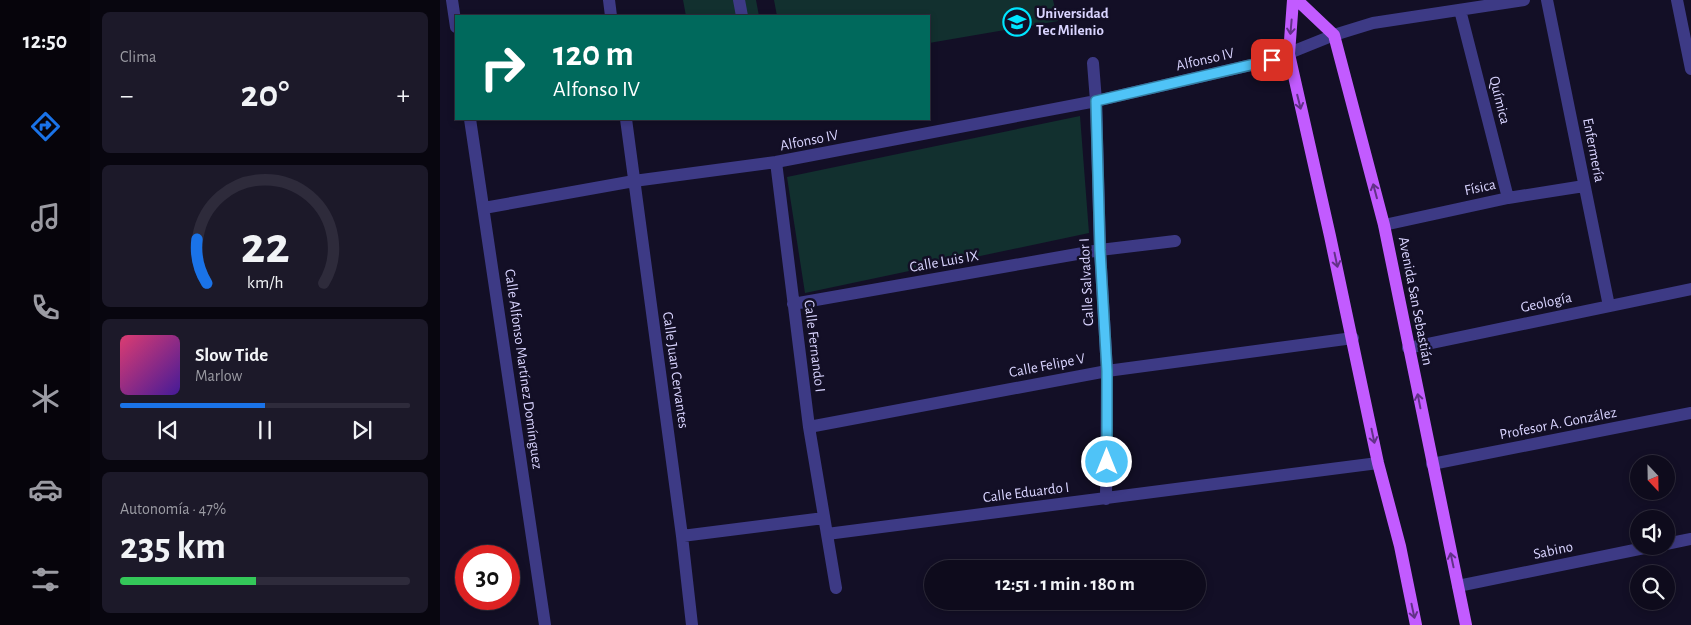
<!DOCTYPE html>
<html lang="es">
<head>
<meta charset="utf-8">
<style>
  body { margin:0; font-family:"Alegreya Sans",sans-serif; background:#1c1929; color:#f1f3f6; height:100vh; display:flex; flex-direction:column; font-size:19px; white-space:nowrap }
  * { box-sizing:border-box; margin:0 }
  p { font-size:16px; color:#9b9ba3 }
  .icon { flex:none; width:28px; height:28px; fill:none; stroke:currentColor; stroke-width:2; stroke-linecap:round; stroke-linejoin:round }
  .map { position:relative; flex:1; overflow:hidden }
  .side { display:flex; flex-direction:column; gap:12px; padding:12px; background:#08060f; width:350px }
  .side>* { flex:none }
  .banner { position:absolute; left:15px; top:15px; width:475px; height:105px; border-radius:0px; box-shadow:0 2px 8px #0003,0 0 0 1px #2e2b3b; background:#00695c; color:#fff; overflow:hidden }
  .needle { width:32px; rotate:158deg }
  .fabs { position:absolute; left:1190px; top:455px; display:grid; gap:10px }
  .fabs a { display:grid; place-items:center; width:45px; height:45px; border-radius:50%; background:#0e0b1c; box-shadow:0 2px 8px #0003,0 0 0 1px #2e2b3b; font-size:25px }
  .speed { position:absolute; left:15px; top:545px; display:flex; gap:10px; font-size:25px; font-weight:700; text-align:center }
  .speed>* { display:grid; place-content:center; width:65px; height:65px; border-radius:50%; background:#0e0b1c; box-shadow:0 2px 8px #0003,0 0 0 1px #2e2b3b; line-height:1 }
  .speed .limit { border:8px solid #d22; background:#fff; color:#111 }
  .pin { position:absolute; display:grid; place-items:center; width:42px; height:42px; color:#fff; margin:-21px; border-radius:10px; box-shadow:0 2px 8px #0006 }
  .me { position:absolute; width:55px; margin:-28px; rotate:0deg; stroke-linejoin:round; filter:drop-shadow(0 0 4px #0008) }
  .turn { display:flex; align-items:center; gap:18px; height:105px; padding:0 15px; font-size:22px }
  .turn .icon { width:65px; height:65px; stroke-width:2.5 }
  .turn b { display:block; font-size:35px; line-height:42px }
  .big { font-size:38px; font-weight:700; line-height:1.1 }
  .side .widget { flex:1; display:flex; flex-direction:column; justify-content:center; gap:8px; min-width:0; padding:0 18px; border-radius:8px; background:#1c1929 }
  .side .dial { align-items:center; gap:0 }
  .dial svg { height:130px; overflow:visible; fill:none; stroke:#2e2b3b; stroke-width:7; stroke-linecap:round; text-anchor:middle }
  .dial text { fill:#f1f3f6; stroke:none }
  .song { display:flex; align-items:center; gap:15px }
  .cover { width:60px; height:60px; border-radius:8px; background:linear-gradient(135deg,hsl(340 70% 55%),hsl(260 70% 35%)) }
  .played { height:5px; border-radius:2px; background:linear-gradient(90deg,#1a73e8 50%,#2e2b3b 50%) }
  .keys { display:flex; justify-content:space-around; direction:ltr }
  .heat { display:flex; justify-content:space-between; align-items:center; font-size:28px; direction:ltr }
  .charge { height:8px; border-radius:4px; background:linear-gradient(90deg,#34c759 47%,#2e2b3b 0) }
  .trip { position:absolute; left:484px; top:560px; width:282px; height:50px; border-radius:25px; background:#0e0b1c; box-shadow:0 2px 8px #0003,0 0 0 1px #2e2b3b; font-weight:700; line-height:50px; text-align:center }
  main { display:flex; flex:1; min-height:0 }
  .tabs { display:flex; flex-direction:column; width:90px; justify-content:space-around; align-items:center; background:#06040b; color:#9b9ba3 }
  .tabs .icon { width:35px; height:35px }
  .tabs .current { color:#1a73e8 }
  .tabs b { font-size:22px; color:#f1f3f6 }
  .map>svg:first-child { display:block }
  .green { fill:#12302f }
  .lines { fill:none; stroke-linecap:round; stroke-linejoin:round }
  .minor { stroke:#3d3a85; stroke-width:12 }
  .major { stroke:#c25bff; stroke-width:12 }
  .oneway { stroke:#623188 }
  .route-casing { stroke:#337fa1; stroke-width:12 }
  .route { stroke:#4fc3f7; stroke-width:9 }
  .labels { text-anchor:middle; stroke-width:5; stroke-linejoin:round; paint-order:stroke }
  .poi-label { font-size:15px; font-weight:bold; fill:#d9d4ff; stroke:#130f26; text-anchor:start }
  .street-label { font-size:15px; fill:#d9d4ff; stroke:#130f26 }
</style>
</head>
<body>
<main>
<nav class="tabs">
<b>12:50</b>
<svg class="icon current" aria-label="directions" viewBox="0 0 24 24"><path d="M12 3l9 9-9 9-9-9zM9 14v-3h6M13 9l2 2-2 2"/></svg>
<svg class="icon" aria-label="music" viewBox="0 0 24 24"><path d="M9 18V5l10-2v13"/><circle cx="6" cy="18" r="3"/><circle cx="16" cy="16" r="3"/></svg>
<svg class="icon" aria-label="phone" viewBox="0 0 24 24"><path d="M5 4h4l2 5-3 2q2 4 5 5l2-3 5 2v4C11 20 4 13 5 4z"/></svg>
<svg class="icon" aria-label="climate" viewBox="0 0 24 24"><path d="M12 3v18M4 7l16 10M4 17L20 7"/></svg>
<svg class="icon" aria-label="car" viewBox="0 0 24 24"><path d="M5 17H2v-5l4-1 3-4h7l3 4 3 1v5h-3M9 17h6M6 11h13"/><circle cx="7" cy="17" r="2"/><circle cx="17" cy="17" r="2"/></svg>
<svg class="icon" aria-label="filters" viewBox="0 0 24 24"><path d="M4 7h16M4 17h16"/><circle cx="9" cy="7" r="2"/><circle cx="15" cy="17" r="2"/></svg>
</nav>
<section class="side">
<div class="widget"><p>Clima</p>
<div class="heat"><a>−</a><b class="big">20°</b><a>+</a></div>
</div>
<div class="widget dial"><svg viewBox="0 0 100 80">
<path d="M14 69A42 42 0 1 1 86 69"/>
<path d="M14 69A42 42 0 0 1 8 42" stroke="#1a73e8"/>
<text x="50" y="56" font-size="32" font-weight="700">22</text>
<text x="50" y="72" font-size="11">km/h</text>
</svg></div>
<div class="widget">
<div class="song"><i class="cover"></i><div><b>Slow Tide</b><p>Marlow</p></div></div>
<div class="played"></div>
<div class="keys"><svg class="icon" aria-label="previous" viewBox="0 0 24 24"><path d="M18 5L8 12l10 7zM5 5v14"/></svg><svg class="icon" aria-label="pause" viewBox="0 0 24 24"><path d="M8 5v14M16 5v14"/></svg><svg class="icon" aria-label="next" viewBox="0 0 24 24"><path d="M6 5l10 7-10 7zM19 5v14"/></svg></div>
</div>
<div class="widget"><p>Autonomía · 47%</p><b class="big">235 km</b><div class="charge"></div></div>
</section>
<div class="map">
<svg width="1251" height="625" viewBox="0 0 1251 625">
  <rect width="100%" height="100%" fill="#130f26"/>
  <path class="green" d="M243,0H316L319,16H246Z
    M334,0H613L618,21L489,43V16H337Z
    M640,116L649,233L365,293L347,177Z"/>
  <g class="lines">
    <path class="minor" d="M12,0L16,27
      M169,0L171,16
      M299,0L302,16
      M1107,0L1169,306
      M1237,0L1251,69
      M1020,10L1068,198
      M653,63L656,101L660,250L667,371L666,499
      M30,119L105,625
      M186,119L242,536L252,625
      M336,162L369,427L396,588
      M44,208L194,181L336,162L656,101L832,60L894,35L933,23L1084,0
      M944,225L1068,198L1144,186
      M353,304L660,250L735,241
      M968,348L1251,289
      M369,427L667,371L913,338
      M992,464L1251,413
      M387,534L938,463
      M242,536L384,518
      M1226,544L1251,539
      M1018,586L1214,546"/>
    <path class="major" d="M853,0L849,54L890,236L938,463L960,546L976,625
      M857,0L894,35L944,225L1026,625"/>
  </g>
  <defs><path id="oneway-shaft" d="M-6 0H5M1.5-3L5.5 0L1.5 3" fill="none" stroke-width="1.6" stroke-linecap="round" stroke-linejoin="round" transform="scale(1.25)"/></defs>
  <g class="oneway">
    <use href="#oneway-shaft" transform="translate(851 27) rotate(95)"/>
    <use href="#oneway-shaft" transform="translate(859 102) rotate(76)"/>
    <use href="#oneway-shaft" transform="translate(935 191) rotate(-105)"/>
    <use href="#oneway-shaft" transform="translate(896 260) rotate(78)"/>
    <use href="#oneway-shaft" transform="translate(979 401) rotate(-101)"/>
    <use href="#oneway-shaft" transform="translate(933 436) rotate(78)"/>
    <use href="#oneway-shaft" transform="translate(1012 560) rotate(-102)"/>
    <use href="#oneway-shaft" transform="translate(973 611) rotate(78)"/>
  </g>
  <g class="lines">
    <g class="route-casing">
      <path id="route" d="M667,462V371L660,250L656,101L832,60"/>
    </g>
    <use href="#route" class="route"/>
  </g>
  <defs>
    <g id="university-ring" transform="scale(1.4375)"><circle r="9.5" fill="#130f26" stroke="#00e5ff" stroke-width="1.5"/><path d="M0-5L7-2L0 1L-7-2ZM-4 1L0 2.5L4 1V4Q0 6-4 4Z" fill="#00e5ff"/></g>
  </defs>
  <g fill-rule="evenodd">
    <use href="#university-ring" x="577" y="22"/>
  </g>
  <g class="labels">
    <g class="poi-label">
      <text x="596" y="18">Universidad<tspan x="596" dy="17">Tec Milenio</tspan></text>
    </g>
    <g class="street-label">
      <text transform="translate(765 59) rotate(-13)" y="5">Alfonso IV</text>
      <text transform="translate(1060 100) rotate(76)" y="5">Química</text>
      <text transform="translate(369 140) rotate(-11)" y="5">Alfonso IV</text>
      <text transform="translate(1154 150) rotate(79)" y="5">Enfermería</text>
      <text transform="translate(1040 187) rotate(-12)" y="5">Física</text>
      <text transform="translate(504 261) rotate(-10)" y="5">Calle Luis IX</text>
      <text transform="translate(646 282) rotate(-93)" y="5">Calle Salvador I</text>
      <text transform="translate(976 301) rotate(79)" y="5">Avenida San Sebastián</text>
      <text transform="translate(1106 302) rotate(-12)" y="5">Geología</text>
      <text transform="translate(375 346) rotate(83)" y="5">Calle Fernando I</text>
      <text transform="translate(607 365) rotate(-11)" y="5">Calle Felipe V</text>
      <text transform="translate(84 369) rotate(82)" y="5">Calle Alfonso Martínez Domínguez</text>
      <text transform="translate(236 370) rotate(82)" y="5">Calle Juan Cervantes</text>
      <text transform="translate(1118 423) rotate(-11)" y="5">Profesor A. González</text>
      <text transform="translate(586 492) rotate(-7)" y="5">Calle Eduardo I</text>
      <text transform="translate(1113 550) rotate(-12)" y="5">Sabino</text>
    </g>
  </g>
</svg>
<div class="fabs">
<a><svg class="needle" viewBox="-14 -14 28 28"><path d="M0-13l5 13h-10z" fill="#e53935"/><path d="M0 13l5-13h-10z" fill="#9b9ba3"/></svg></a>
<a><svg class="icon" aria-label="sound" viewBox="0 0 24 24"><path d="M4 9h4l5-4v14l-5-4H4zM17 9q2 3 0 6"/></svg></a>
<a><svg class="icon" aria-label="search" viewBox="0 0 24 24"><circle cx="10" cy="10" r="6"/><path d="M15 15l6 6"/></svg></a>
</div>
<div class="speed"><div class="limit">30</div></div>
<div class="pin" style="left:832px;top:60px;background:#d93025"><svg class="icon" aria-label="arrive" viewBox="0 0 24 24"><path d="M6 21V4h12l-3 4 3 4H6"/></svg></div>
<svg class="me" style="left:667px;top:462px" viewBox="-20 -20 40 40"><circle r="17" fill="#4fc3f7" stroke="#fff" stroke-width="3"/><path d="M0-11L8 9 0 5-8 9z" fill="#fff"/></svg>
<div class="trip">12:51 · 1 min · 180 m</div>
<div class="banner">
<div class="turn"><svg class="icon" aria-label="right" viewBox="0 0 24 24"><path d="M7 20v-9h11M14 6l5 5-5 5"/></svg><div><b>120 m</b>Alfonso IV</div></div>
</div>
</div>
</main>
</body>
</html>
